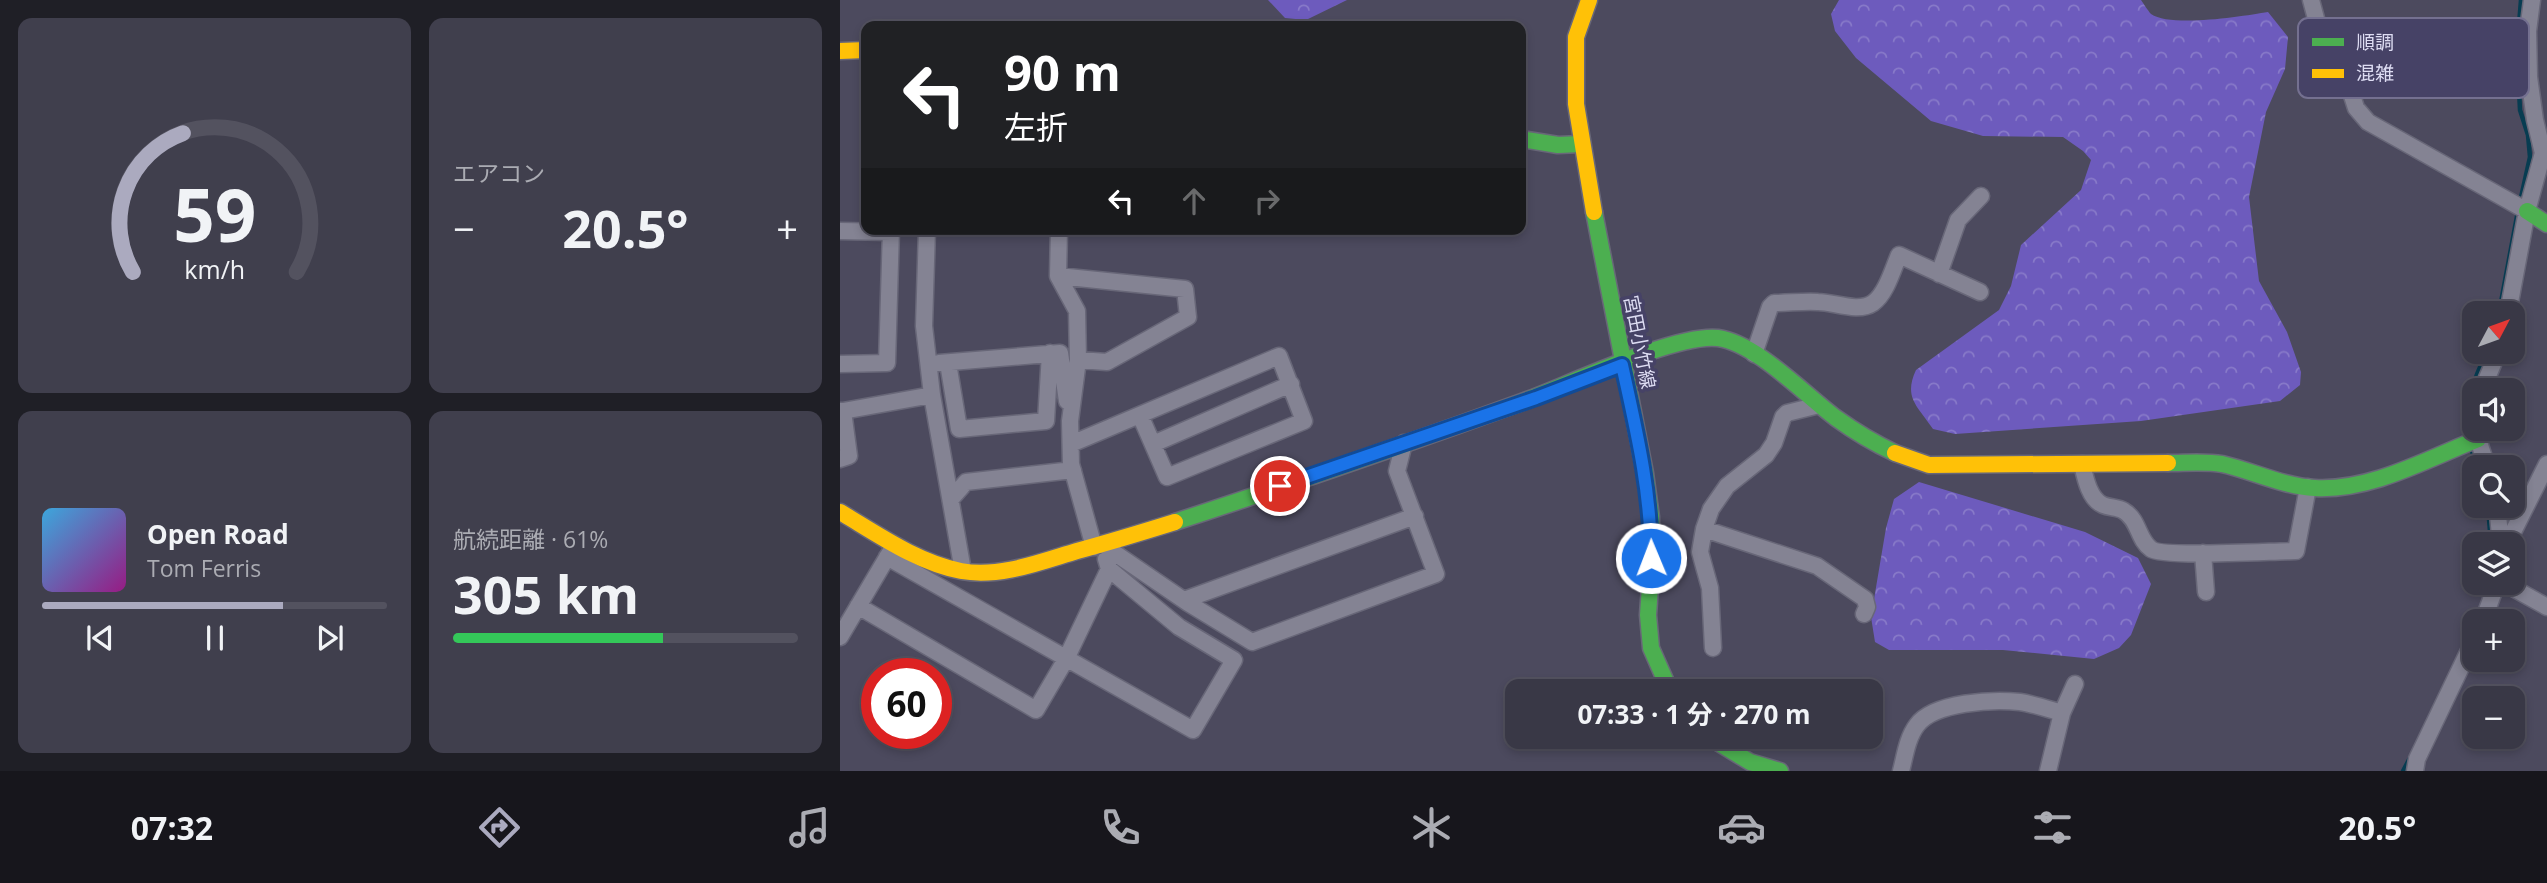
<!DOCTYPE html>
<html lang="ja">
<head>
<meta charset="utf-8">
<style>
  body { margin:0; font-family:"Open Sans","Noto Sans JP",sans-serif; background:#403f4d; color:#f1f3f6; height:100vh; display:flex; flex-direction:column; font-size:26px; white-space:nowrap }
  * { box-sizing:border-box; margin:0 }
  p { font-size:23px; color:#abacb3 }
  .icon { flex:none; width:38px; height:38px; fill:none; stroke:currentColor; stroke-width:2; stroke-linecap:round; stroke-linejoin:round }
  .map { position:relative; flex:1; overflow:hidden }
  .side { display:flex; flex-direction:column; gap:18px; padding:18px; background:#1f1f26; width:840px }
  .side>* { flex:none }
  .hud { position:absolute; left:21px; top:21px; width:665px; height:214px; border-radius:14px; box-shadow:0 4px 10px #0003,0 0 0 2px #53525f; background:#202124; color:#fff; overflow:hidden }
  .needle { width:46px; rotate:49deg }
  .controls { position:absolute; left:1622px; top:301px; display:grid; gap:14px }
  .controls a { display:grid; place-items:center; width:63px; height:63px; border-radius:14px; background:#393846; box-shadow:0 4px 10px #0003,0 0 0 2px #53525f; font-size:35px }
  .speed { position:absolute; left:21px; top:658px; display:flex; gap:14px; font-size:35px; font-weight:700; text-align:center }
  .speed>* { display:grid; place-content:center; width:91px; height:91px; border-radius:50%; background:#393846; box-shadow:0 4px 10px #0003,0 0 0 2px #53525f; line-height:1 }
  .speed .limit { border:10px solid #d22; background:#fff; color:#111 }
  .pin { position:absolute; display:grid; place-items:center; width:60px; height:60px; color:#fff; margin:-30px; border:4px solid #fff; border-radius:50%; box-shadow:0 2px 7px #0007 }
  .me { position:absolute; width:77px; margin:-38px; rotate:359deg; stroke-linejoin:round; filter:drop-shadow(0 0 5px #0008) }
  .turn { display:flex; align-items:center; gap:24px; height:147px; padding:0 28px; font-size:32px }
  .turn .icon { width:91px; height:91px; stroke-width:2.5 }
  .turn b { display:block; font-size:49px; line-height:60px }
  .lanes { display:flex; align-items:center; height:66px; padding:0 28px; background:#0003; justify-content:center; gap:35px; direction:ltr }
  .lanes .off { opacity:.35 }
  .big { font-size:52px; font-weight:700; line-height:1.1 }
  .side .card { flex:1; display:flex; flex-direction:column; justify-content:center; gap:10px; min-width:0; padding:0 24px; border-radius:14px; background:#403f4d }
  .side .dial { align-items:center; gap:0 }
  .dial svg { height:182px; overflow:visible; fill:none; stroke:#53525f; stroke-width:7; stroke-linecap:round; text-anchor:middle }
  .dial text { fill:#f1f3f6; stroke:none }
  .song { display:flex; align-items:center; gap:21px }
  .cover { width:84px; height:84px; border-radius:10px; background:linear-gradient(135deg,hsl(200 70% 55%),hsl(310 70% 35%)) }
  .played { height:7px; border-radius:4px; background:linear-gradient(90deg,#abaabf 70%,#53525f 70%) }
  .keys { display:flex; justify-content:space-around; direction:ltr }
  .heat { display:flex; justify-content:space-between; align-items:center; font-size:38px; direction:ltr }
  .charge { height:10px; border-radius:5px; background:linear-gradient(90deg,#34c759 61%,#53525f 0) }
  .side .tiles { flex:1; display:grid; gap:18px; grid-template-columns:repeat(2,1fr) }
  .trip { position:absolute; left:665px; top:679px; width:378px; height:70px; border-radius:14px; background:#393846; box-shadow:0 4px 10px #0003,0 0 0 2px #53525f; font-weight:700; line-height:70px; text-align:center }
  .tab-bar { display:flex; height:112px; justify-content:space-around; align-items:center; background:#17161c; color:#abacb3 }
  .tab-bar .icon { width:49px; height:49px }
  .tab-bar .selected { color:#abaabf }
  .tab-bar b { font-size:32px; color:#f1f3f6 }
  main { display:flex; flex:1; min-height:0 }
  .map>svg:first-child { display:block }
  .forest { fill:url(#forest-crowns) }
  .lines { fill:none; stroke-linecap:round; stroke-linejoin:round }
  .stream { stroke:#073c51; stroke-width:4.5 }
  .street-casing { stroke:#686778; stroke-width:19 }
  .fast-casing { stroke:#686778; stroke-width:19 }
  .slow-casing { stroke:#686778; stroke-width:19 }
  .street { stroke:#848393; stroke-width:16 }
  .fast { stroke:#4caf50; stroke-width:16 }
  .slow { stroke:#ffc107; stroke-width:16 }
  .route-casing { stroke:#114b97; stroke-width:18 }
  .route { stroke:#1a73e8; stroke-width:12 }
  .labels { text-anchor:middle; stroke-width:7; stroke-linejoin:round; paint-order:stroke }
  .street-label { font-size:19px; fill:#deddf3; stroke:#464266 }
  .key { fill:#464266; stroke:#747090; stroke-width:2 }
  .key-label { font-size:19px; fill:#deddf3 }
</style>
</head>
<body>
<main>
<section class="side">
<div class="tiles">
<div class="card dial"><svg viewBox="0 0 100 80">
<path d="M14 69A42 42 0 1 1 86 69"/>
<path d="M14 69A42 42 0 0 1 36 8" stroke="#abaabf"/>
<text x="50" y="56" font-size="32" font-weight="700">59</text>
<text x="50" y="72" font-size="11">km/h</text>
</svg></div>
<div class="card"><p>エアコン</p>
<div class="heat"><a>−</a><b class="big">20.5°</b><a>+</a></div>
</div>
<div class="card">
<div class="song"><i class="cover"></i><div><b>Open Road</b><p>Tom Ferris</p></div></div>
<div class="played"></div>
<div class="keys"><svg class="icon" aria-label="previous" viewBox="0 0 24 24"><path d="M18 5L8 12l10 7zM5 5v14"/></svg><svg class="icon" aria-label="pause" viewBox="0 0 24 24"><path d="M8 5v14M16 5v14"/></svg><svg class="icon" aria-label="next" viewBox="0 0 24 24"><path d="M6 5l10 7-10 7zM19 5v14"/></svg></div>
</div>
<div class="card"><p>航続距離 · 61%</p><b class="big">305 km</b><div class="charge"></div></div>
</div>
</section>
<div class="map">
<svg width="1707" height="771" viewBox="0 0 1707 771">
  <defs>
    <pattern id="forest-crowns" width="20" height="18" patternUnits="userSpaceOnUse" patternTransform="scale(1.75)"><rect width="20" height="18" fill="#6d5bbd"/><path d="M2 6a3 3 0 1 1 6 0M12 15a3 3 0 1 1 6 0" fill="none" stroke="#887ac9"/></pattern>
  </defs>
  <rect width="100%" height="100%" fill="#4c4a5e"/>
  <path class="forest" d="M428,0H507L466,20L445,18Z
    M999,0H1301C1304,4 1308,11 1311,14C1331,28 1404,16 1428,12L1448,37L1445,69L1426,112L1409,197L1419,281L1447,332L1461,372L1460,385L1440,401L1301,421L1115,434L1093,429C1078,406 1063,398 1076,370L1159,310L1171,286L1181,245L1241,190L1251,160L1243,151L1223,137L1143,136L1091,121L1016,58L995,31L991,14Z
    M1079,482L1245,532L1298,558L1311,584L1291,635L1279,648L1254,659L1163,650H1049L1035,642L1031,617L1046,528L1054,499Z"/>
  <g class="lines">
    <path class="stream" d="M1680,202L1690,157L1688,135L1680,110L1677,50L1681,0
      M1659,313L1678,211
      M1627,436C1625,405 1633,380 1647,352
      M1631,448L1637,467
      M1648,506L1651,544
      M1563,771L1571,756"/>
    <g class="street-casing">
      <path id="street" d="M1471,0L1478,26L1501,61L1516,108L1528,122L1687,211
        M87,229L84,326L92,395L123,571
        M219,229L218,276L237,311L238,360L230,421L231,464L254,547
        M0,231L51,232
        M1099,274L1118,220L1141,196
        M218,276L345,289L348,317L267,362L238,360
        M1668,313L1687,211L1703,153L1695,120L1689,77L1688,31L1692,0
        M914,354L930,307L934,303C949,303 964,301 978,302C994,302 1018,313 1033,303C1046,294 1053,269 1059,255L1140,292
        M99,363L220,353L227,401
        M108,363L119,429L206,421L210,353
        M0,364L47,363L51,229
        M1642,390L1658,352
        M0,411H3L9,456L0,459
        M3,411L92,395
        M1637,429L1638,439L1647,467
        M231,444L439,356L464,421L327,477L300,415
        M313,444L451,384
        M1242,464C1245,477 1249,499 1263,505C1270,508 1278,507 1284,511C1299,520 1298,540 1311,549C1323,558 1434,551 1456,551L1468,487
        M111,499L126,482L233,470
        M1657,506L1661,544
        M864,529L977,566L1025,599L1027,607L1024,614
        M1667,544L1707,464
        M263,545L348,603L412,642L596,574L557,471L564,443
        M1363,553L1366,592
        M47,557L353,730L394,660L339,627L269,569
        M1664,583L1707,607
        M344,600L575,516
        M18,606L196,710L226,659L269,569L266,559
        M1643,621L1657,583
        M0,637L52,549
        M873,648L870,588L860,552L864,529L871,509L887,486L926,455L934,443L943,417L947,413L979,405
        M1061,771C1065,756 1067,738 1077,725C1094,702 1153,699 1180,702C1194,704 1208,709 1222,713L1235,684
        M1208,771L1222,713
        M1575,771L1577,759L1634,640"/>
    </g>
    <g class="fast-casing">
      <path id="fast" d="M681,139L718,145L741,144
        M1687,211L1707,224
        M754,212L805,473L811,517L812,558L808,615L811,648L830,691
        M1328,463C1345,463 1365,461 1382,464C1413,471 1442,486 1475,488C1531,491 1587,459 1638,439
        M335,522C451,484 567,444 682,402C726,386 836,333 878,338C916,343 965,395 996,418C1014,431 1034,443 1055,453
        M869,737L910,762L940,771"/>
    </g>
    <g class="slow-casing">
      <path id="slow" d="M749,0L736,37V104L754,212
        M0,51L26,50
        M1055,453L1089,465L1328,463
        M0,512C37,534 78,563 121,571C160,578 200,562 237,551C270,542 303,532 335,522"/>
    </g>
    <use href="#street" class="street"/>
    <use href="#fast" class="fast"/>
    <use href="#slow" class="slow"/>
  </g>
  <g class="lines">
    <g class="route-casing">
      <path id="route" d="M440,486L696,398L782,365C796,429 811,491 811,558"/>
    </g>
    <use href="#route" class="route"/>
  </g>
  <g class="labels">
    <g class="street-label">
      <text transform="translate(800 342) rotate(79)" y="7">宮田小竹線</text>
    </g>
  </g>
  <rect x="1458" y="18" width="231" height="80" rx="10" class="key"/>
  <rect x="1472" y="38" width="32" height="8" fill="#4caf50"/>
  <rect x="1472" y="69" width="32" height="9" fill="#ffc107"/>
  <g class="key-label">
    <text x="1516" y="49">順調</text>
    <text x="1516" y="80">混雑</text>
  </g>
</svg>
<div class="controls">
<a><svg class="needle" viewBox="-14 -14 28 28"><path d="M0-13l5 13h-10z" fill="#e53935"/><path d="M0 13l5-13h-10z" fill="#abacb3"/></svg></a>
<a><svg class="icon" aria-label="sound" viewBox="0 0 24 24"><path d="M4 9h4l5-4v14l-5-4H4zM17 9q2 3 0 6"/></svg></a>
<a><svg class="icon" aria-label="search" viewBox="0 0 24 24"><circle cx="10" cy="10" r="6"/><path d="M15 15l6 6"/></svg></a>
<a><svg class="icon" aria-label="layers" viewBox="0 0 24 24"><path d="M12 4l9 5-9 5-9-5zM3 14l9 5 9-5"/></svg></a>
<a>+</a>
<a>−</a>
</div>
<div class="speed"><div class="limit">60</div></div>
<div class="pin" style="left:440px;top:486px;background:#d93025"><svg class="icon" aria-label="arrive" viewBox="0 0 24 24"><path d="M6 21V4h12l-3 4 3 4H6"/></svg></div>
<svg class="me" style="left:811px;top:558px" viewBox="-20 -20 40 40"><circle r="17" fill="#1a73e8" stroke="#fff" stroke-width="3"/><path d="M0-11L8 9 0 5-8 9z" fill="#fff"/></svg>
<div class="trip">07:33 · 1 分 · 270 m</div>
<div class="hud">
<div class="turn"><svg class="icon" aria-label="left" viewBox="0 0 24 24"><path d="M17 20v-9H6M10 6l-5 5 5 5"/></svg><div><b>90 m</b>左折</div></div>
<div class="lanes"><svg class="icon" aria-label="left" viewBox="0 0 24 24"><path d="M17 20v-9H6M10 6l-5 5 5 5"/></svg><svg class="icon off" aria-label="ahead" viewBox="0 0 24 24"><path d="M12 20V5M6 11l6-6 6 6"/></svg><svg class="icon off" aria-label="right" viewBox="0 0 24 24"><path d="M7 20v-9h11M14 6l5 5-5 5"/></svg></div>
</div>
</div>
</main>
<nav class="tab-bar">
<b>07:32</b>
<svg class="icon selected" aria-label="directions" viewBox="0 0 24 24"><path d="M12 3l9 9-9 9-9-9zM9 14v-3h6M13 9l2 2-2 2"/></svg>
<svg class="icon" aria-label="music" viewBox="0 0 24 24"><path d="M9 18V5l10-2v13"/><circle cx="6" cy="18" r="3"/><circle cx="16" cy="16" r="3"/></svg>
<svg class="icon" aria-label="phone" viewBox="0 0 24 24"><path d="M5 4h4l2 5-3 2q2 4 5 5l2-3 5 2v4C11 20 4 13 5 4z"/></svg>
<svg class="icon" aria-label="climate" viewBox="0 0 24 24"><path d="M12 3v18M4 7l16 10M4 17L20 7"/></svg>
<svg class="icon" aria-label="car" viewBox="0 0 24 24"><path d="M5 17H2v-5l4-1 3-4h7l3 4 3 1v5h-3M9 17h6M6 11h13"/><circle cx="7" cy="17" r="2"/><circle cx="17" cy="17" r="2"/></svg>
<svg class="icon" aria-label="filters" viewBox="0 0 24 24"><path d="M4 7h16M4 17h16"/><circle cx="9" cy="7" r="2"/><circle cx="15" cy="17" r="2"/></svg>
<b>20.5°</b>
</nav>
</body>
</html>
